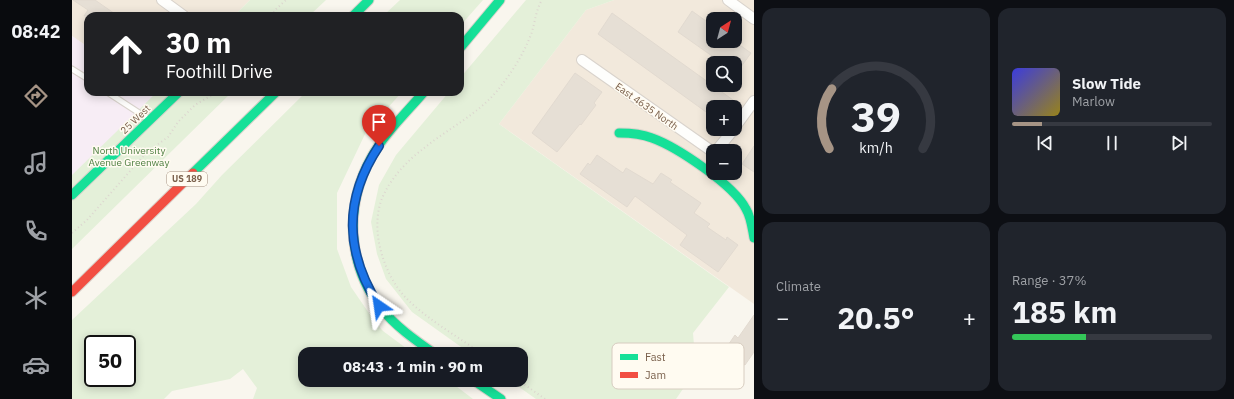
<!DOCTYPE html>
<html lang="en">
<head>
<meta charset="utf-8">
<style>
  body { margin:0; font-family:"IBM Plex Sans",sans-serif; background:#20242c; color:#f1f3f6; height:100vh; display:flex; flex-direction:column; font-size:15px; white-space:nowrap }
  * { box-sizing:border-box; margin:0 }
  p { font-size:13px; color:#9ea1a6 }
  .icon { flex:none; width:22px; height:22px; fill:none; stroke:currentColor; stroke-width:2; stroke-linecap:round; stroke-linejoin:round }
  .map { position:relative; flex:1; overflow:hidden }
  .side { display:flex; flex-direction:column; gap:8px; padding:8px; background:#0d0f14; width:480px }
  .side>* { flex:none }
  .hud { position:absolute; left:12px; top:12px; width:380px; height:84px; border-radius:12px; box-shadow:0 2px 10px #0003; background:#202124; color:#fff; overflow:hidden }
  .needle { width:26px; rotate:36deg }
  .fabs { position:absolute; left:634px; top:12px; display:grid; gap:8px }
  .fabs a { display:grid; place-items:center; width:36px; height:36px; border-radius:8px; background:#171b24; box-shadow:0 2px 10px #0003; font-size:20px }
  .speed { position:absolute; left:12px; top:335px; display:flex; gap:8px; font-size:20px; font-weight:700; text-align:center }
  .speed>* { display:grid; place-content:center; width:52px; height:52px; border-radius:50%; background:#171b24; box-shadow:0 2px 10px #0003; line-height:1 }
  .speed .limit { border:2px solid #111; border-radius:6px; background:#fff; color:#111 }
  .pin { position:absolute; display:grid; place-items:center; width:34px; height:34px; color:#fff; margin:-41px -17px; border-radius:50% 50% 50% 0; rotate:-45deg; box-shadow:0 0 4px #0007 }
  .pin .icon { rotate:45deg }
  .me { position:absolute; width:44px; margin:-22px; rotate:328deg; stroke-linejoin:round; filter:drop-shadow(0 0 3px #0008) }
  .turn { display:flex; align-items:center; gap:14px; height:84px; padding:0 16px; font-size:18px }
  .turn .icon { width:52px; height:52px; stroke-width:2.5 }
  .turn b { display:block; font-size:28px; line-height:34px }
  .big { font-size:30px; font-weight:800; line-height:1.1 }
  .side .widget { flex:1; display:flex; flex-direction:column; justify-content:center; gap:6px; min-width:0; padding:0 14px; border-radius:12px; background:#20242c }
  .side .dial { align-items:center; gap:0 }
  .dial svg { height:104px; overflow:visible; fill:none; stroke:#363941; stroke-width:7; stroke-linecap:round; text-anchor:middle }
  .dial text { fill:#f1f3f6; stroke:none }
  .song { display:flex; align-items:center; gap:12px }
  .cover { width:48px; height:48px; border-radius:6px; background:linear-gradient(135deg,hsl(240 70% 55%),hsl(50 70% 35%)) }
  .played { height:4px; border-radius:2px; background:linear-gradient(90deg,#a69485 15%,#363941 15%) }
  .keys { display:flex; justify-content:space-around; direction:ltr }
  .heat { display:flex; justify-content:space-between; align-items:center; font-size:22px; direction:ltr }
  .charge { height:6px; border-radius:3px; background:linear-gradient(90deg,#34c759 37%,#363941 0) }
  .side .tiles { flex:1; display:grid; gap:8px; grid-template-columns:repeat(2,1fr) }
  .trip { position:absolute; left:226px; top:347px; width:230px; height:40px; border-radius:12px; background:#171b24; box-shadow:0 2px 10px #0003; font-weight:800; line-height:40px; text-align:center }
  main { display:flex; flex:1; min-height:0 }
  .tab-bar { display:flex; flex-direction:column; width:72px; justify-content:space-around; align-items:center; background:#090b0e; color:#9ea1a6 }
  .tab-bar .icon { width:28px; height:28px }
  .tab-bar .active { color:#a69485 }
  .tab-bar b { font-size:18px; color:#f1f3f6 }
  .map>svg:first-child { display:block }
  .residential { fill:#f2e9dc; fill-rule:evenodd }
  .education { fill:#f7edf5 }
  .green { fill:#e4f0d9; fill-rule:evenodd }
  .building { fill:#e6dfd5; stroke:#e2dad0 }
  .lines { fill:none; stroke-linecap:round; stroke-linejoin:round }
  .lane-casing { stroke:#d9d3cc; stroke-width:7 }
  .street-casing { stroke:#d9d3cc; stroke-width:12 }
  .fast-casing { stroke:#dad3cc; stroke-width:11 }
  .jam-casing { stroke:#dad3cc; stroke-width:11 }
  .path { stroke:#dcd6cf; stroke-width:2; stroke-dasharray:1 3; stroke-linecap:butt }
  .lane { stroke:#fefefc; stroke-width:5 }
  .street { stroke:#fefefc; stroke-width:10 }
  .fast { stroke:#16e098; stroke-width:9 }
  .jam { stroke:#f24e42; stroke-width:9 }
  .route-casing { stroke:#114b97; stroke-width:10 }
  .route { stroke:#1a73e8; stroke-width:7 }
  .labels { text-anchor:middle; stroke-width:3; stroke-linejoin:round; paint-order:stroke }
  .shield { fill:#fffbf1; stroke:#a28e7e; stroke-width:1 }
  .shield-label { font-size:9px; font-weight:bold; fill:#7a604c }
  .street-label { font-size:10px; fill:#7a604c; stroke:#fffbf1 }
  .park-label { font-size:10px; fill:#508043; stroke:#fffbf1 }
  .key { fill:#fffbf1; stroke:#d7ccc0; stroke-width:1 }
  .key-label { font-size:11px; fill:#7a604c }
</style>
</head>
<body>
<main>
<nav class="tab-bar">
<b>08:42</b>
<svg class="icon active" aria-label="directions" viewBox="0 0 24 24"><path d="M12 3l9 9-9 9-9-9zM9 14v-3h6M13 9l2 2-2 2"/></svg>
<svg class="icon" aria-label="music" viewBox="0 0 24 24"><path d="M9 18V5l10-2v13"/><circle cx="6" cy="18" r="3"/><circle cx="16" cy="16" r="3"/></svg>
<svg class="icon" aria-label="phone" viewBox="0 0 24 24"><path d="M5 4h4l2 5-3 2q2 4 5 5l2-3 5 2v4C11 20 4 13 5 4z"/></svg>
<svg class="icon" aria-label="climate" viewBox="0 0 24 24"><path d="M12 3v18M4 7l16 10M4 17L20 7"/></svg>
<svg class="icon" aria-label="car" viewBox="0 0 24 24"><path d="M5 17H2v-5l4-1 3-4h7l3 4 3 1v5h-3M9 17h6M6 11h13"/><circle cx="7" cy="17" r="2"/><circle cx="17" cy="17" r="2"/></svg>
</nav>
<div class="map">
<svg width="682" height="399" viewBox="0 0 682 399">
  <rect width="100%" height="100%" fill="#f9f6ee"/>
  <path class="residential" d="M0,0H178L162,16H16V47L0,36Z
    M542,0H682V304L427,124L514,10ZM641,19H663V41H641ZM641,63H663V85H641ZM641,107H663V129H641ZM641,151H663V173H641Z"/>
  <path class="education" d="M0,36L16,47V92H81L87,96L0,180Z"/>
  <path class="green" d="M178,0H254L237,16H162Z
    M328,0H411L388,26V16H311Z
    M454,0H542L514,10L427,124L657,287L621,333L624,370L604,399H464L437,380H449V354H399L340,312L314,279L305,254L299,222L307,185L324,155L377,92H388V78Z
    M85,92H160L0,249V175Z
    M234,92H330L294,132L265,193V249L279,287L301,319L311,331L342,354H233V380H376L401,399H181L185,388L171,369L158,379L100,391L92,399H0V320L124,204L150,175ZM21,344H55V378H21Z"/>
  <path class="building" d="M1,0H23L46,16H12L16,10Z
    M620,11L641,26V41H662L679,53L663,75V63H650L606,32Z
    M540,13L661,100L656,107H641V117L526,34Z
    M503,73L530,92L522,103L524,105L509,125L508,124L485,152L460,133Z
    M682,146V172L670,164Z
    M525,155L551,173L554,168L581,184L589,173L600,180L598,182L629,203L622,213L638,224L635,227L654,240L655,237L666,245L646,272L608,245L615,235L563,196L555,207L508,174L516,163L518,165Z
    M682,315V352L673,365L652,351L663,335L666,338Z"/>
  <g class="lines">
    <g class="lane-casing">
      <path id="lane" d="M0,69L16,79
        M35,92L78,120"/>
    </g>
    <g class="street-casing">
      <path id="street" d="M90,0L112,16
        M656,0L682,19
        M510,60L641,152
        M663,127L682,101
        M644,151L662,129"/>
    </g>
    <g class="fast-casing">
      <path id="fast" d="M281,16L297,0
        M388,48L428,0
        M352,92C334,113 312,134 299,158C273,205 275,264 308,307C323,326 343,340 363,354
        M547,133C558,133 570,134 580,138C605,147 662,185 674,209C679,217 680,228 682,238
        M121,173L204,92
        M0,195L107,92
        M401,380L429,399"/>
    </g>
    <g class="jam-casing">
      <path id="jam" d="M0,292L121,173"/>
    </g>
    <path class="path" d="M200,16L203,10L214,0
      M0,233L15,220L74,153L96,137L106,122L123,105L145,92
      M410,354C385,336 356,320 334,298C311,274 296,226 312,194C320,177 336,160 351,149C375,129 405,115 425,91C438,75 450,57 458,37C463,26 463,11 470,0
      M446,380L473,399"/>
    <use href="#lane" class="lane"/>
    <use href="#street" class="street"/>
    <use href="#fast" class="fast"/>
    <use href="#jam" class="jam"/>
  </g>
  <g class="lines">
    <g class="route-casing">
      <path id="route" d="M307,306C273,252 271,200 307,146"/>
    </g>
    <use href="#route" class="route"/>
  </g>
  <g class="labels">
    <rect class="shield" x="95" y="172" width="40" height="14" rx="3"/>
    <g class="shield-label">
      <text x="115" y="182">US 189</text>
    </g>
    <g class="street-label">
      <text transform="translate(575 106) rotate(35)" y="4">East 4635 North</text>
      <text transform="translate(63 119) rotate(-44)" y="4">25 West</text>
    </g>
    <g class="park-label">
      <text x="57" y="154">North University<tspan x="57" dy="12">Avenue Greenway</tspan></text>
    </g>
  </g>
  <rect x="540" y="343" width="132" height="46" rx="6" class="key"/>
  <rect x="548" y="354" width="18" height="6" fill="#16e098"/>
  <rect x="548" y="372" width="18" height="6" fill="#f24e42"/>
  <g class="key-label">
    <text x="573" y="361">Fast</text>
    <text x="573" y="379">Jam</text>
  </g>
</svg>
<div class="fabs">
<a><svg class="needle" viewBox="-14 -14 28 28"><path d="M0-13l5 13h-10z" fill="#e53935"/><path d="M0 13l5-13h-10z" fill="#9ea1a6"/></svg></a>
<a><svg class="icon" aria-label="search" viewBox="0 0 24 24"><circle cx="10" cy="10" r="6"/><path d="M15 15l6 6"/></svg></a>
<a>+</a>
<a>−</a>
</div>
<div class="speed"><div class="limit">50</div></div>
<div class="pin" style="left:307px;top:146px;background:#d93025"><svg class="icon" aria-label="arrive" viewBox="0 0 24 24"><path d="M6 21V4h12l-3 4 3 4H6"/></svg></div>
<svg class="me" style="left:307px;top:306px" viewBox="-20 -20 40 40"><path d="M0-17L14 15 0 8-14 15z" fill="#1a73e8" stroke="#fff" stroke-width="4"/></svg>
<div class="trip">08:43 · 1 min · 90 m</div>
<div class="hud">
<div class="turn"><svg class="icon" aria-label="ahead" viewBox="0 0 24 24"><path d="M12 20V5M6 11l6-6 6 6"/></svg><div><b>30 m</b>Foothill Drive</div></div>
</div>
</div>
<section class="side">
<div class="tiles">
<div class="widget dial"><svg viewBox="0 0 100 80">
<path d="M14 69A42 42 0 1 1 86 69"/>
<path d="M14 69A42 42 0 0 1 16 23" stroke="#a69485"/>
<text x="50" y="56" font-size="32" font-weight="700">39</text>
<text x="50" y="72" font-size="11">km/h</text>
</svg></div>
<div class="widget">
<div class="song"><i class="cover"></i><div><b>Slow Tide</b><p>Marlow</p></div></div>
<div class="played"></div>
<div class="keys"><svg class="icon" aria-label="previous" viewBox="0 0 24 24"><path d="M18 5L8 12l10 7zM5 5v14"/></svg><svg class="icon" aria-label="pause" viewBox="0 0 24 24"><path d="M8 5v14M16 5v14"/></svg><svg class="icon" aria-label="next" viewBox="0 0 24 24"><path d="M6 5l10 7-10 7zM19 5v14"/></svg></div>
</div>
<div class="widget"><p>Climate</p>
<div class="heat"><a>−</a><b class="big">20.5°</b><a>+</a></div>
</div>
<div class="widget"><p>Range · 37%</p><b class="big">185 km</b><div class="charge"></div></div>
</div>
</section>
</main>
</body>
</html>
